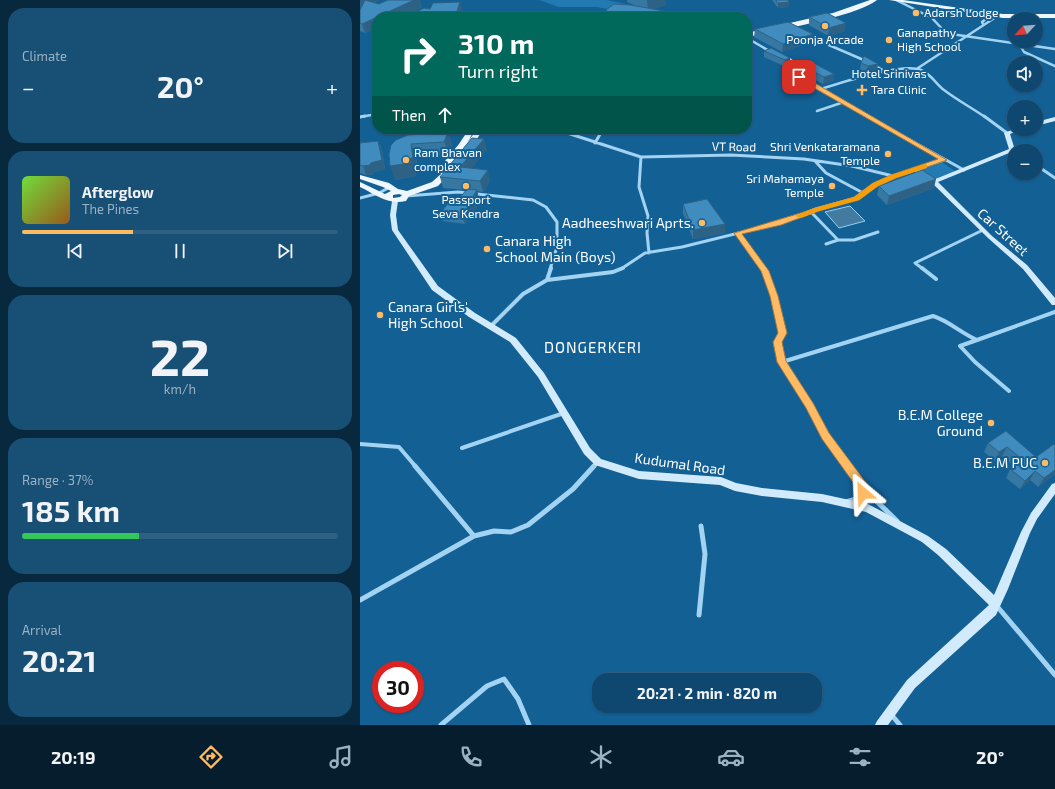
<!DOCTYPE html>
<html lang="en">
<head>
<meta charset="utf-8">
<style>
  body { margin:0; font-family:"Exo 2",sans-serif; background:#174f75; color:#f1f3f6; height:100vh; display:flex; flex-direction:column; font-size:15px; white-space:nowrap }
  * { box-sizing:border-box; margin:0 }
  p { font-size:13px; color:#9bb2c3 }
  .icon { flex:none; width:22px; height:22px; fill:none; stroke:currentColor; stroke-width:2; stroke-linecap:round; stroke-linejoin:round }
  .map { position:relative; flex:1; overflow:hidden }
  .drawer { display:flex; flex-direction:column; gap:8px; padding:8px; background:#08283e; width:360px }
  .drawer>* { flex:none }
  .guide { position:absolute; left:12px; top:12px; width:380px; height:122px; border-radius:16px; box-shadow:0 1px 3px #0004,0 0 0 1px #2e6083; background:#00695c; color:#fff; overflow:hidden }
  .needle { width:26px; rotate:244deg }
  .controls { position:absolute; left:647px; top:12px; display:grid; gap:8px }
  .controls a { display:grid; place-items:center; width:36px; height:36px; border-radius:50%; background:#0e4870; box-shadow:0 1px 3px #0004,0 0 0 1px #2e6083; font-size:20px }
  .speed { position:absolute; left:12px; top:661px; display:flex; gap:8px; font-size:20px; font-weight:700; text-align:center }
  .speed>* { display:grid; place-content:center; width:52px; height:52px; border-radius:50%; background:#0e4870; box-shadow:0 1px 3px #0004,0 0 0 1px #2e6083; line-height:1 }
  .speed .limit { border:6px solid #d22; background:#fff; color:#111 }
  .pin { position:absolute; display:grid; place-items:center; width:34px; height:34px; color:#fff; margin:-17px; border-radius:8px; box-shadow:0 2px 6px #0006 }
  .me { position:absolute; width:44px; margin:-22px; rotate:334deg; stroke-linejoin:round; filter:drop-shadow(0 0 3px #0008) }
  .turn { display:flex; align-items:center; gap:14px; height:84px; padding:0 20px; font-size:18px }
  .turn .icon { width:52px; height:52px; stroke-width:2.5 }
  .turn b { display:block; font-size:28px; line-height:34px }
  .then { display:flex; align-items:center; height:38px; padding:0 20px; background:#0003; gap:8px; font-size:15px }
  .big { font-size:30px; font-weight:700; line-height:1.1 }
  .drawer .widget { flex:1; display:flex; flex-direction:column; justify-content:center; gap:6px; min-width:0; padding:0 14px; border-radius:16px; background:#174f75 }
  .drawer .dial { align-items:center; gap:0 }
  .dial b { font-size:52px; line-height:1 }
  .song { display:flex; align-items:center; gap:12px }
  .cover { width:48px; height:48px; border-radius:6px; background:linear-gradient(135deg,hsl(100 70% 55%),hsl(30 70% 35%)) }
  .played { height:4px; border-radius:2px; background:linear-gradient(90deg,#ffba64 35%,#2e6083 35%) }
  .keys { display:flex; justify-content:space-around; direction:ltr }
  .heat { display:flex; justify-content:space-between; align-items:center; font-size:22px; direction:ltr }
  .charge { height:6px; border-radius:3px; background:linear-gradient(90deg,#34c759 37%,#2e6083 0) }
  .trip { position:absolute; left:232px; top:673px; width:230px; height:40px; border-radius:16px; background:#0e4870; box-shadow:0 1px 3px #0004,0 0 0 1px #2e6083; font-weight:700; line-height:40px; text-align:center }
  .tabs { display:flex; height:64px; justify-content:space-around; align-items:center; background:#061d2d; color:#9bb2c3 }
  .tabs .icon { width:28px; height:28px }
  .tabs .on { color:#ffba64 }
  .tabs b { font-size:18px; color:#f1f3f6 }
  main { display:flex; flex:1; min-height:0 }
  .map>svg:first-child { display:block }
  .green { fill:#227ab2 }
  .water { fill:#437a9f; stroke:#94d1f5 }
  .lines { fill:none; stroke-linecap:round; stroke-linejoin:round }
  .street-far3 { stroke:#a2d3f2; stroke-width:2.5 }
  .street-far2 { stroke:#a2d3f2; stroke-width:3 }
  .street-far1 { stroke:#a2d3f2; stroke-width:4 }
  .street { stroke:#a2d3f2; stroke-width:5 }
  .secondary { fill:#d2ebfc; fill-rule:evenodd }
  .primary { fill:#eef7ff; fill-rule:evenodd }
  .wall { fill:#3778a3 }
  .shaded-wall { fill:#2d6285 }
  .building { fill:#408cbe; stroke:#2d6285 }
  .route { fill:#ffba64; stroke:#a67941 }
  .slow { fill:#f59e0b }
  .poi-dot { fill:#ffba64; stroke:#136095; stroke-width:1.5 }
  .labels { text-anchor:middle; stroke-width:4; stroke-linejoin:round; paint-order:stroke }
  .far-poi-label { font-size:12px; fill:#fff; stroke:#136095; text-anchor:start }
  .far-street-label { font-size:12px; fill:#fff; stroke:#136095 }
  .poi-label { font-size:14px; fill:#fff; stroke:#136095; text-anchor:end }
  .street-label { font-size:14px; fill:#fff; stroke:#136095 }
  .neighbourhood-label { font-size:15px; letter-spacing:1px; fill:#fff; stroke:#136095 }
</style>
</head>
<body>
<main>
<section class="drawer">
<div class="widget"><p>Climate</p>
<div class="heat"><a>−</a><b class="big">20°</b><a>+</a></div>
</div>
<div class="widget">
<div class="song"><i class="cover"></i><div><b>Afterglow</b><p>The Pines</p></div></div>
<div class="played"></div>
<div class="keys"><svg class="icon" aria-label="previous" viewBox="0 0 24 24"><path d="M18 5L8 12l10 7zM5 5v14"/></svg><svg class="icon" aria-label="pause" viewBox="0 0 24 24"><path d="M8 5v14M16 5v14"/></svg><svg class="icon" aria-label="next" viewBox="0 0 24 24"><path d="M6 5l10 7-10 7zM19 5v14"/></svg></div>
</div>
<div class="widget dial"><b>22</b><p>km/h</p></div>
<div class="widget"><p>Range · 37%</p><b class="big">185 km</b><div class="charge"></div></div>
<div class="widget"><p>Arrival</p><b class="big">20:21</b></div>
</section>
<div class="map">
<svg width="695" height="725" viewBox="0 0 695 725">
  <rect width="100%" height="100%" fill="#136095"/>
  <path class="green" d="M179,0H247L266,4C258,9 247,10 238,7H199Z
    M582,162L596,172L573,180L559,170Z"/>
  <path class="water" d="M490,206L505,221L479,228L465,212Z"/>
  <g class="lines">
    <path class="street-far3" d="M536,0L572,18L585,32L591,34L695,49
      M623,24L622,22L635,12
      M448,36L506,61
      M387,38L411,52
      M660,45L664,52L695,66
      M426,58L431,60L434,65L432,71L449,84L509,117
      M514,65L526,72
      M558,68L639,15
      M460,89C482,83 542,62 561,70C571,74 576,84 584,90C597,100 612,108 625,117
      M457,111L484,102
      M0,117L17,114"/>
    <path class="street-far2" d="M507,116L604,170
      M624,116L647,133
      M0,117L5,116
      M195,129L281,157L371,155L444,159L492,166L533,176L584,160
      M235,143L243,129
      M281,157L279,187L288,216L287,233L289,253
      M455,161L466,173L505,194
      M676,165L695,178
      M46,196L98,192L173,200L186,207L197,222V247L190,269
      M0,198L19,193L30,187
      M451,212L478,240
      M378,233L404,269
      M466,244L478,240H494L518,232
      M261,269L285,253L322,247L419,223L456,209L496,198L515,185L533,177
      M563,269L555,263L623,230"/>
    <path class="street-far1" d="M403,268L414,296L423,333L417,343L422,362L449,405L465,436L488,467
      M562,268L576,279
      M187,280L253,272L263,268
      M131,326L163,294L187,280L191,268
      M617,340L600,346L615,362L649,391
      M422,362L573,316C589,321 601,333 617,340L695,312
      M0,444L39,447L56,467
      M102,448L204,413
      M233,467L238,462"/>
    <path class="street" d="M55,466L114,536
      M487,466L503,488L537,521
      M486,502L496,499L503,493V488
      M0,600L114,536L134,531L151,532L168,525L213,489L234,466
      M636,605L695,675
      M339,615L345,554L341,526
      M530,713L540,725
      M81,725L127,686L144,679L158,699L169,725"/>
    <path class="secondary" d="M695,117V121L676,126V122Z
      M654,129H663L650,134L655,150L654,151L578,182L632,236L667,265L695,298V305H692L663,269L628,238L571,182L552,170L553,169H557L574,179L578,178L649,149L644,133Z
      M35,199L38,201L36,215L38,230L78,286L115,313L156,338L184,373L230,448L241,459L279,471L361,477L376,483L402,488L462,494L508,504L568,536L586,549L634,595L661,532L671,513L692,484L695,483V494L677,519L670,533L648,589L636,615L555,688L528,725H515L517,721L547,680L629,605L578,555L562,542L506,512L462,502L402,496L375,491L360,485L279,479L235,465L224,454L178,377L150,342L109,317L72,290L32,230L30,215L32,201Z"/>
    <path class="primary" d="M510,0H517C498,16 414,31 387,37V33L473,13Z
      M529,0H543L643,14H695V18H643Z
      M109,129H115L105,147L88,167L94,169L78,186L49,196L46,201C27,205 17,195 0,187V182L25,194L31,191L23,187L0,179V175L29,183L38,189L47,191L72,182L81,174L76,172L99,144ZM39,194L42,195L40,197L33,198V195Z
      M117,129H123L110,151H104L103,149Z"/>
  </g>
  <path class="wall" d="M0,0H19L13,3L19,4L28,0H60L62,7L5,33L0,31Z
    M267,0H305L306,5L293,9L247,17L274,5L267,2Z
    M412,0H428L429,2V7L418,8Z
    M449,17L485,31L468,36L449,25Z
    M395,29L453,34L452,42L422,52L394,37Z
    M404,51L430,58V64L424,66L404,57Z
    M501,63L518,64L517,70L507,73L500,69Z
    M440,65L474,80L463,84L439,71Z
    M64,129H84V132H88L92,145L88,155L56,157L58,171H55L56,176L35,180L29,154L64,134Z
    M124,129H162L159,135L125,132Z
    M18,141L22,150L25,169L14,172V174L6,175L0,173V143Z
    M127,149L111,169L130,181L123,192L117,191L120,203L105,224L83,221L80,214L99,199L107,190L83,188L80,177Z
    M519,186L574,188L527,205L517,195Z
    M323,204L365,224V233L333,239L323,213Z
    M646,431L695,474L678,487L670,480L660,489L646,478L650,469L654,466L642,456L635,461L624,452L628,443Z"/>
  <path class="shaded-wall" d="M0,0H19L5,6L0,11Z
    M54,0H60L62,7L39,17H17V27L5,33L2,24Z
    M287,0H305L306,5L288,11Z
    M100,2L103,12L101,17H95Z
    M429,2V7L418,8V3Z
    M80,13L81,17H73Z
    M486,23L485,31L468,36L469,28Z
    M453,34L452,42L422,52L423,44Z
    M430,58V64L424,66L425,60Z
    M518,64L517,70L507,73L508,66Z
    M474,74V80L463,84L464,77Z
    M83,129H84L86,137L88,132L92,145L88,155L82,132Z
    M157,129H162L159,135Z
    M124,139L127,149L104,178L100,167Z
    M18,141L22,150L25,169L14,172V174L6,175L3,166Z
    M51,144L56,157L58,171H55L56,176L35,180L30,166L51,158Z
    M128,170L130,181L123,192L120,181Z
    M576,179L574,188L527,205L529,196Z
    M117,190L120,203L105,224L102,217L113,196Z
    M365,224V233L333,239V230Z
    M647,447L642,456L635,461L639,452Z
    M695,470V474L678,487L684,478Z
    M675,471L670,480L660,489L665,481Z"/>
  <path class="building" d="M5,0L19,4L28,0H54L2,24L0,23V10Z
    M416,0H428L429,2L418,3Z
    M100,2L95,17H79L80,13L73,17H46L64,8L70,9L73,3Z
    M254,4L271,5L304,11L306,17H244H247L246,10Z
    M467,13L486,23L469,28L449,17Z
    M428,22L453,34L423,44L395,29Z
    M411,48L430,58L425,60L404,51Z
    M504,56L518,64L508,66L501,63Z
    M450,61L474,74L464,77L440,65Z
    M65,129H83L82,132H88L84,142L51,144L53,158H51V163L30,166L29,154L31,145L36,140L48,135L64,134Z
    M112,138L124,139L100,167L128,170L120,181L80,177Z
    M18,141L22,160L11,163L10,165L3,166L0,165V143Z
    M562,170L576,179L529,196L519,186Z
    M107,189L117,190L113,196H118L102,217L80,214L92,198L99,199Z
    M347,199L365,224L333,230L323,204Z
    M646,431L676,457L694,444L695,445V470L684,478L675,471L665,481L650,469L662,459L647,447L639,452L628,443Z"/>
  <path class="route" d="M437,75H441L587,160L536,178L518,186L499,200L459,211L421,225L382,234L409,271L418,296L427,333L422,342L426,361L453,403L469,433L507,484L509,493L507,497H500L498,489L462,439L446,408L417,362L413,342L418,333L410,296L401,271L374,233L494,197L513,183L531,175L578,159L437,78Z"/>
  <path class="slow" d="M565,164L567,165V168L536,178L518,186L499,200L459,211L441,218L435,216L454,208L494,197L513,183L531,175Z"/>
  <g class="poi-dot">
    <circle cx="556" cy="13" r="4"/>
    <circle cx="465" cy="26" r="4"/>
    <circle cx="529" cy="40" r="4"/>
    <circle cx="529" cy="60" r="4"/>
    <path d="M500 84h4v4h4v4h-4v4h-4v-4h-4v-4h4z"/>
    <circle cx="528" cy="154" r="4"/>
    <circle cx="46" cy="160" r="4"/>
    <circle cx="106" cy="186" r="4"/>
    <circle cx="472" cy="186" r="4"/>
    <circle cx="342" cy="223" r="4"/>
    <circle cx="127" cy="249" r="4"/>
    <circle cx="20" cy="315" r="4"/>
    <circle cx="631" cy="423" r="4"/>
    <circle cx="685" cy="463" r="4"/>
  </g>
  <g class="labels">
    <g class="far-poi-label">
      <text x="564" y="17">Adarsh Lodge</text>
      <text x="537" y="37">Ganapathy<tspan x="537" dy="14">High School</tspan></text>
      <text x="465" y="44" text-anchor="middle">Poonja Arcade</text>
      <text x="529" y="78" text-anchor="middle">Hotel Srinivas</text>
      <text x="511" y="94">Tara Clinic</text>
      <text x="520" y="151" text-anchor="end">Shri Venkataramana<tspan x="520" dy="14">Temple</tspan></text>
      <text x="54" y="157">Ram Bhavan<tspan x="54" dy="14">complex</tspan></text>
      <text x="464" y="183" text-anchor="end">Sri Mahamaya<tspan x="464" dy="14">Temple</tspan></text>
      <text x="106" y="204" text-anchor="middle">Passport<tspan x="106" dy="14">Seva Kendra</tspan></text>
    </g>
    <g class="far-street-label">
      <text transform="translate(374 147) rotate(1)" y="4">VT Road</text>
    </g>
    <g class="poi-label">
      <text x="334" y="228">Aadheeshwari Aprts.</text>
      <text x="135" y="246" text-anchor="start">Canara High<tspan x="135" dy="16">School Main (Boys)</tspan></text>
      <text x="28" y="312" text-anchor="start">Canara Girls'<tspan x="28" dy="16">High School</tspan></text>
      <text x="623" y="420">B.E.M College<tspan x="623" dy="16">Ground</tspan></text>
      <text x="677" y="468">B.E.M PUC</text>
    </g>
    <g class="street-label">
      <text transform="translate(643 232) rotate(42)" y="5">Car Street</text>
      <text transform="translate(320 464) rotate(8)" y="5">Kudumal Road</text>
    </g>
    <g class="neighbourhood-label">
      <text x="233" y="353">DONGERKERI</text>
    </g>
  </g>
</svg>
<div class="controls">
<a><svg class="needle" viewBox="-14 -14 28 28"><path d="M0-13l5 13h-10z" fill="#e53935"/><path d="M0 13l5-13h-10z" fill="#9bb2c3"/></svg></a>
<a><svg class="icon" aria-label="sound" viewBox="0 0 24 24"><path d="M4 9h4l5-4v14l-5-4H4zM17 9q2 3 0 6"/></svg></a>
<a>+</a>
<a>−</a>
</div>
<div class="speed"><div class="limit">30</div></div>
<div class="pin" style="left:439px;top:77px;background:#d93025"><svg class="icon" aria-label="arrive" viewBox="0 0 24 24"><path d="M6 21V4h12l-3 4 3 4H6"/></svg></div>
<svg class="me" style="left:503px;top:493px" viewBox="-20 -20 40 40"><path d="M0-17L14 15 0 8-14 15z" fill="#ffba64" stroke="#fff" stroke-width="4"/></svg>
<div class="trip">20:21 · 2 min · 820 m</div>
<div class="guide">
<div class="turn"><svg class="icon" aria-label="right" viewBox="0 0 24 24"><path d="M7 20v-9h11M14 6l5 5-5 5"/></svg><div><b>310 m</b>Turn right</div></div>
<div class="then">Then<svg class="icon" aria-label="ahead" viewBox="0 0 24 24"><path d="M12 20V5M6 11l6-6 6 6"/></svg></div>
</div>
</div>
</main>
<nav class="tabs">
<b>20:19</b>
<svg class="icon on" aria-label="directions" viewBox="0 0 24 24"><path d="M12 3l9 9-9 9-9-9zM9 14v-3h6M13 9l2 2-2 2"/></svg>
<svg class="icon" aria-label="music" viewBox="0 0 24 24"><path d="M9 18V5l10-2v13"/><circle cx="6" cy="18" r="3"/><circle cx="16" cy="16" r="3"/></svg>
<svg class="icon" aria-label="phone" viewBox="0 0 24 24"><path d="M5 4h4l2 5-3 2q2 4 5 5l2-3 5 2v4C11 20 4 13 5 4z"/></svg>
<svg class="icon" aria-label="climate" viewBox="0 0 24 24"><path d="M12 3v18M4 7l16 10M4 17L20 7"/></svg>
<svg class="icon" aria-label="car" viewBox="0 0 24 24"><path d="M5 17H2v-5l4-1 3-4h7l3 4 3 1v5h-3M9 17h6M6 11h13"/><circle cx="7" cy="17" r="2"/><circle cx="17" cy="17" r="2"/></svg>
<svg class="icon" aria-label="filters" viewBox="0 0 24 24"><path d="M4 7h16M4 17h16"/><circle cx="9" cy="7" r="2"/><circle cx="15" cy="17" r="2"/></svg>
<b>20°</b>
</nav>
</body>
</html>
